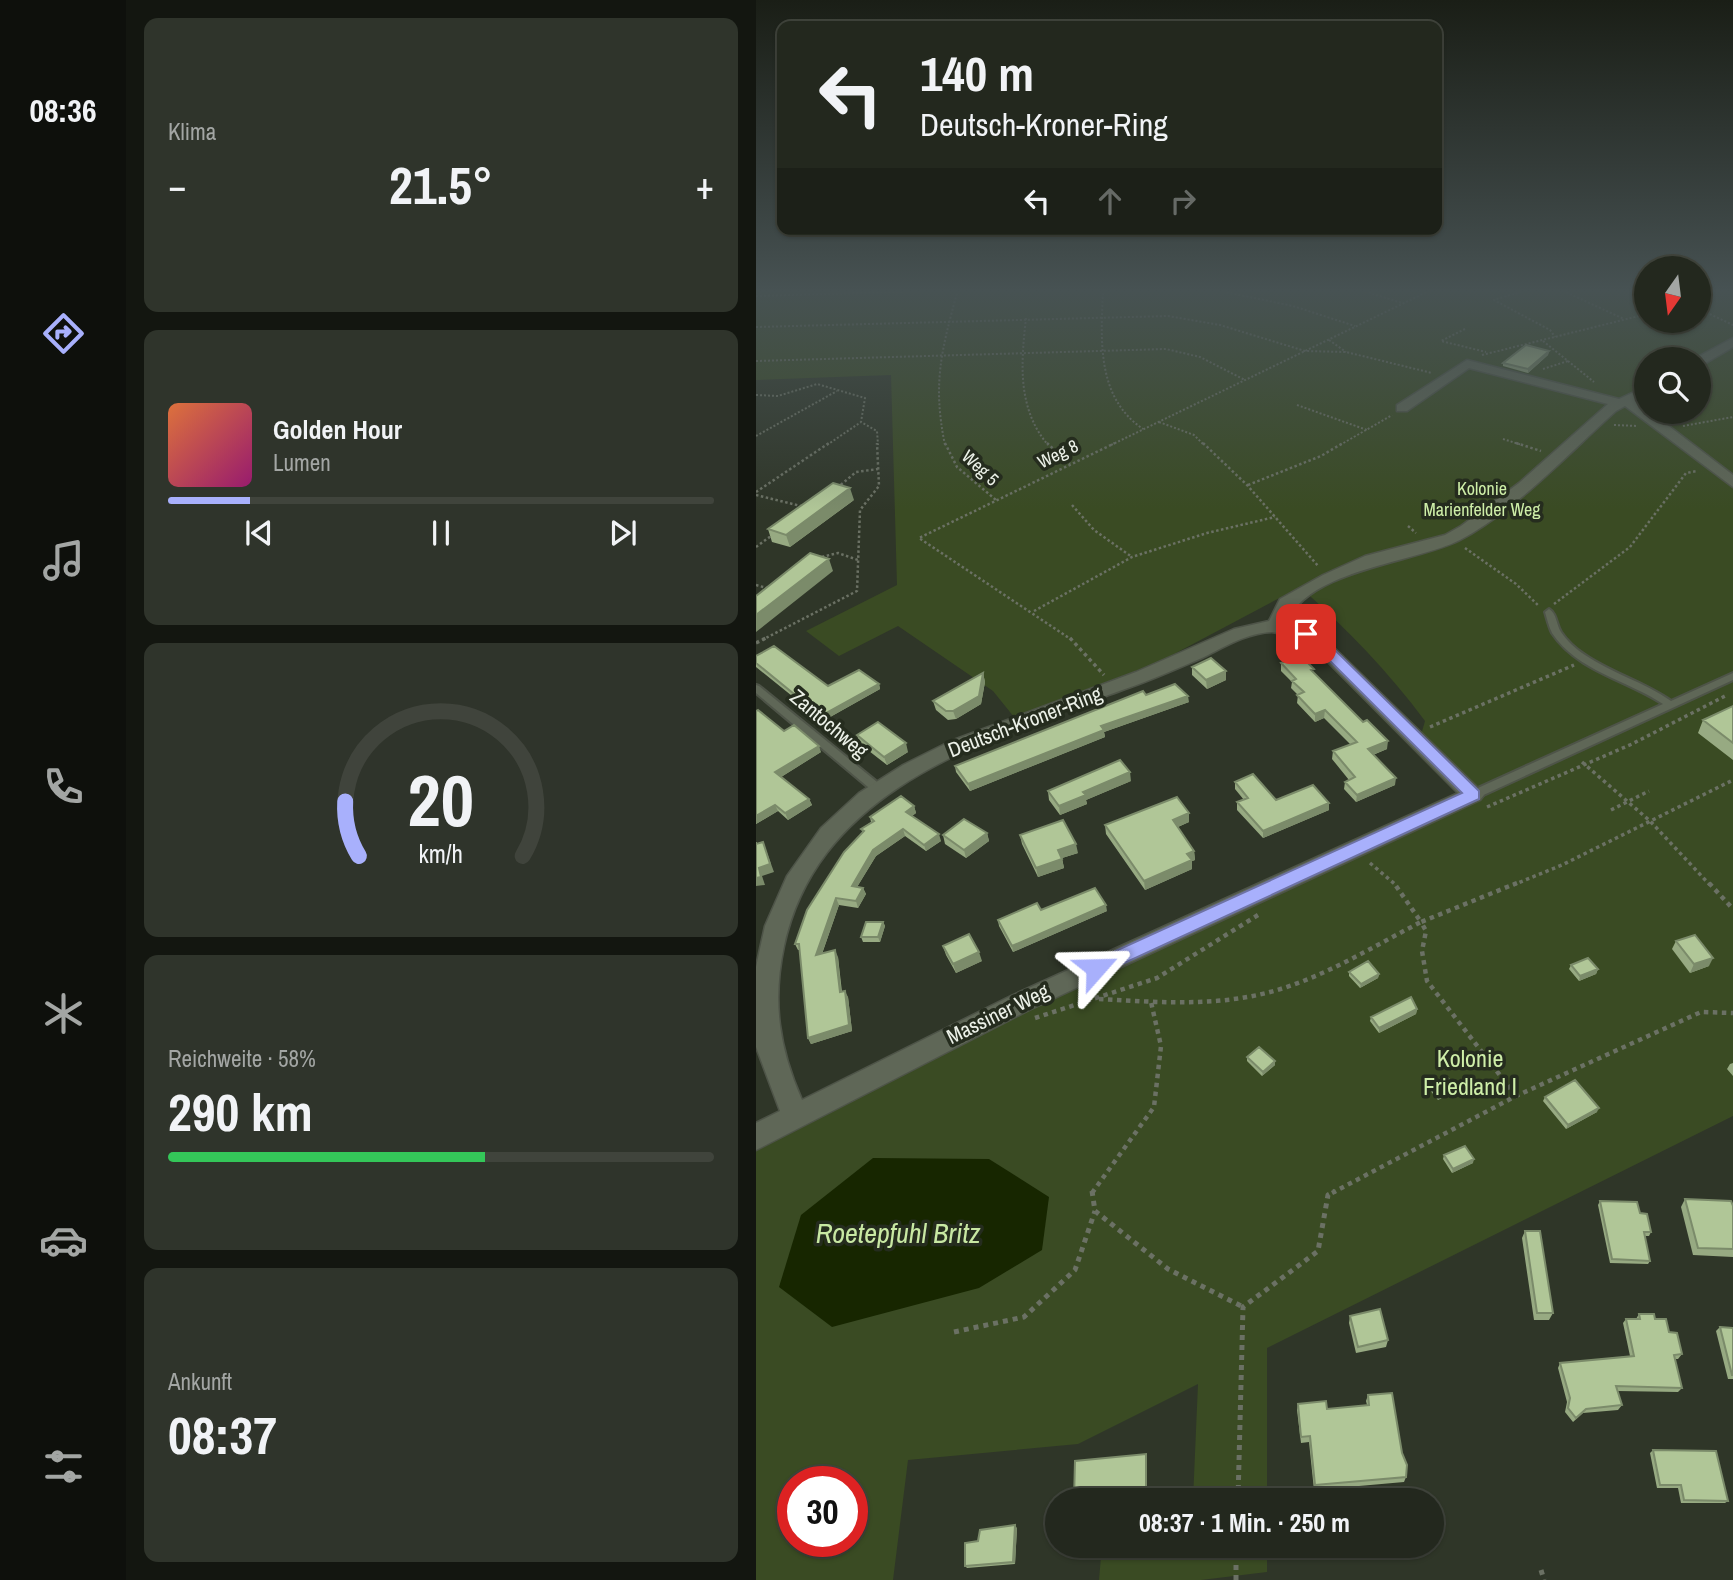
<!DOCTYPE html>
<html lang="de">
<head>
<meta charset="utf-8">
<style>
  body { margin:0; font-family:"Archivo Narrow",sans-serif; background:#2f342b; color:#f1f3f6; height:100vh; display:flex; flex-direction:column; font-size:26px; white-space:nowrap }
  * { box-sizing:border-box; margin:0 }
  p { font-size:23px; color:#a3a6a4 }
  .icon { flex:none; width:38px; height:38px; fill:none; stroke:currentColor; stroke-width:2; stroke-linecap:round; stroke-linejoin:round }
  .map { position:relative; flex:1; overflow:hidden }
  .sheet { display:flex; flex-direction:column; gap:18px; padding:18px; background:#131610; width:630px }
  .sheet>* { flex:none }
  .hud { position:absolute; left:21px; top:21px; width:665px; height:214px; border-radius:14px; box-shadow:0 2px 5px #0004,0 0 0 2px #40443c; background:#23281e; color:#f1f3f6; overflow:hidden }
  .needle { width:46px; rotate:194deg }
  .fabs { position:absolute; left:878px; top:256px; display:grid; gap:14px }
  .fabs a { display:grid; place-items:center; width:77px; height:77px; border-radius:50%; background:#23281e; box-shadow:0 2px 5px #0004,0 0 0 2px #40443c; font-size:35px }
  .speed { position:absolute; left:21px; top:1466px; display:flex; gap:14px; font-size:35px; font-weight:700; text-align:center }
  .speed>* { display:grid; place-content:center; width:91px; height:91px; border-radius:50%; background:#23281e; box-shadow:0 2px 5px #0004,0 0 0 2px #40443c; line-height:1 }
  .speed .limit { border:10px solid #d22; background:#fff; color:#111 }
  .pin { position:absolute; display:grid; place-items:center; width:60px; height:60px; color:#fff; margin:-30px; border-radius:14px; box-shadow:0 4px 10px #0006 }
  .me { position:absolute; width:77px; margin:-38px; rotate:65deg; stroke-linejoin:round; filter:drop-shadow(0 0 5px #0008) }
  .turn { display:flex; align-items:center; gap:24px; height:147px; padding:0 28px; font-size:32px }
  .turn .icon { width:91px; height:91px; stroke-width:2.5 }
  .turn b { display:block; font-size:49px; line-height:60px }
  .lanes { display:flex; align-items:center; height:66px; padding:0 28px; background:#0003; justify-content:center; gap:35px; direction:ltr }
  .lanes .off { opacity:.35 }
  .big { font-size:52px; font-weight:800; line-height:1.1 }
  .sheet .tile { flex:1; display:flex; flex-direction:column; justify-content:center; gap:10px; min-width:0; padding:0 24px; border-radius:14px; background:#2f342b }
  .sheet .dial { align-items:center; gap:0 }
  .dial svg { height:182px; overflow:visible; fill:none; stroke:#40443c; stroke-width:7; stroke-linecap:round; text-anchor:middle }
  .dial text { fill:#f1f3f6; stroke:none }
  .song { display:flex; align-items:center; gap:21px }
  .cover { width:84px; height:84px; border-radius:10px; background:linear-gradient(135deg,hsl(20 70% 55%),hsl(320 70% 35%)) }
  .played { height:7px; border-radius:4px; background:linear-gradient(90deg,#a8b0fc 15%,#40443c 15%) }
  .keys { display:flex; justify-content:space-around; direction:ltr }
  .heat { display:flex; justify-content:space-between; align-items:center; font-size:38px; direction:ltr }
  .charge { height:10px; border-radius:5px; background:linear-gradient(90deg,#34c759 58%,#40443c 0) }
  .trip { position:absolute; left:289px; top:1488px; width:399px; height:70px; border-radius:35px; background:#23281e; box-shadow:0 2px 5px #0004,0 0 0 2px #40443c; font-weight:800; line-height:70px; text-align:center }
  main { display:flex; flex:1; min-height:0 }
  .tabs { display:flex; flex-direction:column; width:126px; justify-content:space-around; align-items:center; background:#0e100c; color:#a3a6a4 }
  .tabs .icon { width:49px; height:49px }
  .tabs .current { color:#a8b0fc }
  .tabs b { font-size:32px; color:#f1f3f6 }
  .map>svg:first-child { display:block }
  .green { fill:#3a4b23; fill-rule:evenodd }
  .water { fill:#172600 }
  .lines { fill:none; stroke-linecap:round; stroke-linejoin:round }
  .lane-casing { stroke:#4e5448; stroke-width:4 }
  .street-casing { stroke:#4e5448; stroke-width:3 }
  .path-far4 { stroke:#6b7164; stroke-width:2; stroke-dasharray:2 2; stroke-linecap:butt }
  .path-far3 { stroke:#6b7164; stroke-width:2.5; stroke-dasharray:2.5 2.5; stroke-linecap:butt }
  .path-far2 { stroke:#6b7164; stroke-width:3.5; stroke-dasharray:3.5 3.5; stroke-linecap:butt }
  .path-far1 { stroke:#6b7164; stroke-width:4.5; stroke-dasharray:4.5 4.5; stroke-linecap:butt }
  .path { stroke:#6b7164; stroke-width:5; stroke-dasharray:5 5; stroke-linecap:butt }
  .lane { fill:#5f6757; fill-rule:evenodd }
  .street { fill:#5f6757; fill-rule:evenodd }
  .wall { fill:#97aa82 }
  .shaded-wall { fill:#7b8b6a }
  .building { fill:#b0c697; stroke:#7b8b6a; stroke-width:2 }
  .route { fill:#a8b0fc; stroke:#6d72a4; stroke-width:2 }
  .labels { text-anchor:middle; stroke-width:7; stroke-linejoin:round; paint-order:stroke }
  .far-street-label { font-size:18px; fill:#ecf1e8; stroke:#252c1e }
  .far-park-label { font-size:18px; fill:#ceeea8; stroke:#252c1e }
  .street-label { font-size:21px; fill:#ecf1e8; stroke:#252c1e }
  .near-park-label { font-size:24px; fill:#ceeea8; stroke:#252c1e }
  .near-water-label { font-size:28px; font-style:italic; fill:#c8e8a3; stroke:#252c1e }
</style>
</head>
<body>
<main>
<nav class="tabs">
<b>08:36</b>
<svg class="icon current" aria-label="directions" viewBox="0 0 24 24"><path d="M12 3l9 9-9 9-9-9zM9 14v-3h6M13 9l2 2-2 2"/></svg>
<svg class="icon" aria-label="music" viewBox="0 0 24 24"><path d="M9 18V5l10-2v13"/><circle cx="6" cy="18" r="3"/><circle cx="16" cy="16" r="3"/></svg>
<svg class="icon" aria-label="phone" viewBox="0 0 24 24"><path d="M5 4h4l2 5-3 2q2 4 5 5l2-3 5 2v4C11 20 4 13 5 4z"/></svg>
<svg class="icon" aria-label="climate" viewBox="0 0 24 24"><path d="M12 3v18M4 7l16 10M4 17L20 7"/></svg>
<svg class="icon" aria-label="car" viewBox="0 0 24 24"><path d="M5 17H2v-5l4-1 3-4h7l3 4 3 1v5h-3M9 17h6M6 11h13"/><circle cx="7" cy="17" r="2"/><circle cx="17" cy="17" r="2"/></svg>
<svg class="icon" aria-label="filters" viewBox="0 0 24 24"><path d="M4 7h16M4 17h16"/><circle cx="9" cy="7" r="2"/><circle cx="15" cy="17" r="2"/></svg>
</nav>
<section class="sheet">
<div class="tile"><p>Klima</p>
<div class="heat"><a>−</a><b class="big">21.5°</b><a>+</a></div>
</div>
<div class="tile">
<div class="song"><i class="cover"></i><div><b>Golden Hour</b><p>Lumen</p></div></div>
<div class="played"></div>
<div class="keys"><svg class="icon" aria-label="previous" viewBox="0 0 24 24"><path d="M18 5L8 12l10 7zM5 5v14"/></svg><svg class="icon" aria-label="pause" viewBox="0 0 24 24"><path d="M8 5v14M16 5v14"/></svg><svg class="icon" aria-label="next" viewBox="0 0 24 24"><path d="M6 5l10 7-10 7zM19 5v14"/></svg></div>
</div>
<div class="tile dial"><svg viewBox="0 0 100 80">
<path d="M14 69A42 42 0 1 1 86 69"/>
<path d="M14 69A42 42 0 0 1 8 45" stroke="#a8b0fc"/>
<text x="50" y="56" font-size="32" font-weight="700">20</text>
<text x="50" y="72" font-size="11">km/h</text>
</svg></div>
<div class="tile"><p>Reichweite · 58%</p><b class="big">290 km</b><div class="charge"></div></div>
<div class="tile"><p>Ankunft</p><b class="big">08:37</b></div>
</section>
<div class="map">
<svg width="977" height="1580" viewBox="0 0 977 1580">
  <rect width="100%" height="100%" fill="#2f3628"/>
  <path class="green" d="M0,289H891V320H943V289H977V1116L511,1348V1500H437L442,1384L322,1444L152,1460L137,1580H0V1151L93,1098L262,1017L259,1013L727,797L665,735L669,721C632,671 591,629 544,587L403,662L258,717L237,691L142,626L83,656L50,631L141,585L135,375L0,380ZM891,359H943V411H891ZM37,1482H96V1542H37Z
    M346,1545H511V1572L445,1580H343Z"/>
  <path class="water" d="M117,1158L233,1159L293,1197L286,1250L223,1288L76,1327L23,1287L45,1215Z"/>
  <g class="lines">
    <g class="lane-casing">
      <path id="lane" d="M793,609C801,614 800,624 805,632C811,641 820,649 829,655C855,673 888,682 915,701L977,673V680L721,798H713L712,795L713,792L907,704C871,680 821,671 796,633C793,627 791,619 789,612Z
        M0,685L3,686L126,786L127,789L126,792H118L0,693Z"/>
    </g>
    <g class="street-casing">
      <path id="street" d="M977,338V347L948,364L943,365V359H938Z
        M711,360L863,399L891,386V395L880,401L977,475V487L869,406L860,411C814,452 758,512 704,540C659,563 553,569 531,622L551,628L569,639L724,790L728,795L724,800L273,1010L0,1150V1123L24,1111L0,1047V967L9,926L31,876L65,828L103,793L147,765L195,741L380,672L478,629L513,621L524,599L567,575L609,556L689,535L705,526L763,483L852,404L713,368L651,411H641V405ZM516,632L538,636L557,647L702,793L255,996L46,1100C23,1048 16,1002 28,946C63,785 234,739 369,689C396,680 422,668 448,657C470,646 491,633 516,632Z"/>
    </g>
    <path class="path-far4" d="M347,289C345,340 340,397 387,429
      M455,289L537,306L599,326
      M601,289L646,303
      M773,289L738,300L794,330L799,337
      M803,289L868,319
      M943,295L953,294L951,289
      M0,296L236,289
      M943,309L977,325
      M270,318C265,363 261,408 292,445
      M0,327L412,316L464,325L549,351L590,352L676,373
      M709,329L685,341L730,352
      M573,340L590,352
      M787,341L838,382
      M726,355L891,314
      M0,361L410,349L444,357L489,380
      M787,369L812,361
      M0,395L22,396L61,384L109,398L105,422L121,431L122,445
      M541,405L611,430
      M403,422L438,435L448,445
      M858,425L882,426
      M927,426L977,417
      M0,436L81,391
      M747,439L766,445
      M71,445L105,422
      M189,445C176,382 186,349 202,289
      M355,445L677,289
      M584,445L636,415"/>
    <path class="path-far3" d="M189,443L201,467L240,500
      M291,443L314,464
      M447,443L491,485L563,567
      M760,443L785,451
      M492,485L565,456L587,443
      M81,488L100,472L122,469
      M0,492L73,443
      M0,495L49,507
      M316,505L338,530L376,557
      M652,526L660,533
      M0,547L15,536
      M709,548L760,584L783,606
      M61,558L82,553L102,560
      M0,585L14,589
      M798,604L874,547L930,473L941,471
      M278,611L376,557L451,533L519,517
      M6,640L101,591L104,510L123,486L121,443
      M316,640L163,538L359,443"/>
    <path class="path-far2" d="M314,638L348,675
      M0,643L10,638
      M674,727L818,665
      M826,762L894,821L954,885
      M731,807L876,744L971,695
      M855,810L893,791
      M614,863L640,885
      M757,885L806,865L977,780"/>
    <path class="path-far1" d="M953,883L977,909
      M343,999C400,1002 458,1007 514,992C567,978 616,947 665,922L638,883
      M279,1018L401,978L502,915
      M760,1096L671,981L666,951L670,931L665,922L761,883
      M336,1193L398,1107L405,1046L395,1002
      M576,1193L760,1096L945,1012L977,1013"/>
    <path class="path" d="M336,1191L339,1211L412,1269L487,1307
      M198,1332L268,1317L319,1270L339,1211
      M482,1500L487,1307L562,1251L572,1195L579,1191
      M480,1545V1580
      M785,1570L788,1580"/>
    <use href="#lane" class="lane"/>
    <use href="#street" class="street"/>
  </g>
  <path class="wall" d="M793,351L792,355L772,373L747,366V363Z
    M98,500L34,547L16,542L12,529Z
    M0,656L72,686L123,684L124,689L67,721L0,667Z
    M525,663L557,672L631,749L617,755L639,785L600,802L588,789L589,782L593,780L576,759L577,751L595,745L568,718L559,722L541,703L542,695L535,688L536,682L525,671Z
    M436,667L470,671V680L451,689L436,675Z
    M227,673L229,682L225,704L200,719L192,720L180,710L177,701Z
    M390,695L433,702L348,732L349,737L214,791L200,772L199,766Z
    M977,706V760L942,733L947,720Z
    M0,711L28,731L65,752L25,777L53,799L56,805L32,820L22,811L0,824Z
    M101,735L152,752L131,765L104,744Z
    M375,781L330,800L331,804L304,815L293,800L292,791Z
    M479,782L520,800L573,803V810L507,838L481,810V802L488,800L479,789Z
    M158,806L160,813L156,816L185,841L170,851L149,836L120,856L101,887L107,888L110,894L102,908L83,905L66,954L82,957L86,992L92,997L96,1031L55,1044L52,1038L44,950H42L39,944L107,833L105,829L115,822L114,817Z
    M433,813V822L422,827L438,851L439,860L436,861V869L389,890L350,834L349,825Z
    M231,833L233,841L210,858L189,844L187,835Z
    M264,835L322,853L306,858L308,868L282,877L266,844Z
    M285,910L351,911L257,952L243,926L242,920Z
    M127,922L129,926L124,942H107L105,937Z
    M920,941L953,966L934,973L916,949Z
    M187,946L226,961L200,973L190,955Z
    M815,965L842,969L840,974L823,981L813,969Z
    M593,972L623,974L622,978L604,988L593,976Z
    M661,1009L660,1014L623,1033L614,1021L615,1017Z
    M491,1057L519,1065L506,1076L491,1061Z
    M977,1063V1076L971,1069L974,1064Z
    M674,1085L699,1087L698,1091L682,1100L673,1089Z
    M789,1097L841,1112L810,1129L787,1101Z
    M688,1155L717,1163L696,1173L687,1159Z
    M929,1199L977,1206V1257L937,1255L925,1207Z
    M844,1201L895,1232L893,1236H889L894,1261L892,1264L854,1263L842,1205Z
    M769,1231L797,1313L793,1320H778L766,1238Z
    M883,1314L899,1319L913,1332L926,1354L922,1359H919L926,1388L922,1392L861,1391L866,1405L862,1410L827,1413L817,1422L809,1412L811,1402L802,1368L804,1363L874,1356L867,1323L870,1319H880Z
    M594,1316L632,1340L630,1347L600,1353L593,1323Z
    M964,1327L977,1328V1379H972L960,1331Z
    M612,1395L650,1477L648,1482L558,1490L553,1442L545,1443L541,1410L542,1404L571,1409L611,1405L610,1401Z
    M897,1450L972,1501L969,1503H925L922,1488H901L894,1453Z
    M261,1528L259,1564L211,1568L209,1566L222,1541Z"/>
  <path class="shaded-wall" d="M793,351L792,355L772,373V369Z
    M94,488L98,500L34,547L30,535Z
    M73,559L77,571L0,632V615Z
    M470,671V680L451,689L450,680Z
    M227,673L229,682L225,704L200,719L197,711Z
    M123,684L124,689L67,721L65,716Z
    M432,696L433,702L348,732L349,737L214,791L212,784L345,726Z
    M569,710L568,718L559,722V714Z
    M632,741L631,749L611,757L612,749Z
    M150,743L152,752L131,765L128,757Z
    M63,746L65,752L22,779L19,772Z
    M374,772L375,781L330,800L331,804L304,815L303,806L327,792Z
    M640,778L639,785L600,802L601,795Z
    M53,799L56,805L32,820L29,813Z
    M573,803V810L507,838V831Z
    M19,805L22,811L0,824V816Z
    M158,806L160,813L152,819L150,812Z
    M433,813V822L417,829V820Z
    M147,829L149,836L120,856L98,892L96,886L117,850Z
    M231,833L233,841L210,858L208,850Z
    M183,834L185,841L170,851L168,845Z
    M7,842L18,872L6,876L9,885L0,886V878Z
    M320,844L322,853L303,859L302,850Z
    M438,851L439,860L436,861V869L389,890L388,881L431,854Z
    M306,859L308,868L282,877L280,868Z
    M107,888L110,894L102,908L100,901Z
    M80,898L83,905L63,962L60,955Z
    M350,905L351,911L257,952L256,946Z
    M127,922L129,926L124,942L122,937Z
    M79,950L82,957L86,999L84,992Z
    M223,952L226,961L200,973L197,964Z
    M957,958L953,966L934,973L938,964Z
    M842,969L840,974L823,981L824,976Z
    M623,974L622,978L604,988L605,984Z
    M89,991L92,997L96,1031L55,1044L52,1038Z
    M661,1009L660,1014L623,1033V1028Z
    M519,1061V1065L506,1076L507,1072Z
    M699,1087L698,1091L682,1100L683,1096Z
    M843,1108L841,1112L810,1129L812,1125Z
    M718,1159L717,1163L696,1173L697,1169Z
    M259,1525L261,1528L259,1564L257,1562Z"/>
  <path class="building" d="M770,345L793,351L772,369L747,363Z
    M77,483L94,488L30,535L12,529Z
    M54,553L73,559L0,615V596Z
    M18,646L72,686L103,670L123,684L65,716L0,663V656Z
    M545,656L558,669L555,670L607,722L611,720L632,741L612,749L640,778L601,795L589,782L599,777L577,751L601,742L569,710L559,714L541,695L548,692L536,681L540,679L525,663Z
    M455,658L470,671L450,680L436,667Z
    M227,673L223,696L197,711H190L177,701Z
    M419,684L432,696L345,726L348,730L212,784L199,766L387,691L390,695Z
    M977,706V743L947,720Z
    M2,710L28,731L38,725L63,746L19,772L53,799L29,813L19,805L0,816V711Z
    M122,722L150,743L128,757L101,735Z
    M364,760L374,772L327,792L330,795L303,806L292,791Z
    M497,774L520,800L557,785L573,803L507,831L481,802L492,798L479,782Z
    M145,796L158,806L150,812L183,834L168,845L147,829L117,850L96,886L107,888L100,901L80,898L60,955L79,950L84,992L89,991L93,1025L52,1038L43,944H39L51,910L88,852L108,831L105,829L118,821L114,817Z
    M421,797L433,813L417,820L438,851L431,854L436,860L388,881L349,825Z
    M208,819L231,833L208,850L187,835Z
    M307,820L320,844L302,850L306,859L280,868L264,835Z
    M0,842V844L7,842L14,864L3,868L5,877L0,878Z
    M339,888L350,905L256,946L242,920L281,903L285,910Z
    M110,922H127L122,937H105Z
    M213,934L223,952L197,964L187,946Z
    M939,935L957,958L938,964L920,941Z
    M832,958L842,969L824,976L815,965Z
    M612,961L623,974L605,984L593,972Z
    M655,997L661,1009L623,1028L615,1017Z
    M503,1047L519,1061L507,1072L491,1057Z
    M690,1076L699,1087L683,1096L674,1085Z
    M819,1080L843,1108L812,1125L789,1097Z
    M709,1146L718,1159L697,1169L688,1155Z
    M929,1199L975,1201L977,1206V1249L942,1248Z
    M844,1201L881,1202L884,1213L891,1214L895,1232H888L894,1261L856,1259Z
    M769,1231H784L797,1313H781Z
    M624,1309L632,1340L602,1347L594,1316Z
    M883,1314H898L899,1319H910L913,1332L921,1333L926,1354L918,1355L926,1388L860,1386L866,1405L830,1409L820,1418L812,1408L814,1398L804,1363L878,1356L870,1319H884Z
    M964,1327L977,1328V1375H976Z
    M636,1393L646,1453L651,1465L650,1477L559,1485L554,1436L545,1437L542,1404L570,1401L571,1409L613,1405L612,1395Z
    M897,1450L960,1451L972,1501L928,1500L925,1485H904Z
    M390,1454V1500H318L319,1461Z
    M259,1525L257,1562L209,1566V1543L222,1541L224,1530Z"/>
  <linearGradient id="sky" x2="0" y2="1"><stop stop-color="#1a1e16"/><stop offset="0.57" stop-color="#475253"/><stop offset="1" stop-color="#475253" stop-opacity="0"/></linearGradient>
  <rect width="977" height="510" fill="url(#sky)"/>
  <path class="route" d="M545,631H555L579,650L723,791V799L347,973H333L331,968L333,963L706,793L569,656L545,637Z"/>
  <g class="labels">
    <g class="far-street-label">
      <text transform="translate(302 454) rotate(-26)" y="6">Weg 8</text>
      <text transform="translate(224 468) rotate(43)" y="6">Weg 5</text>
    </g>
    <g class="far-park-label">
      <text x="726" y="495">Kolonie<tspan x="726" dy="21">Marienfelder Weg</tspan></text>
    </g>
    <g class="street-label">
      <text transform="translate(269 722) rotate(-21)" y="7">Deutsch-Kroner-Ring</text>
      <text transform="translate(73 724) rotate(40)" y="7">Zantochweg</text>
      <text transform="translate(242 1014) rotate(-26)" y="7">Massiner Weg</text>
    </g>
    <g class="near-park-label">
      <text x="714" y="1067">Kolonie<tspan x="714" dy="28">Friedland I</tspan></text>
    </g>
    <g class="near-water-label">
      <text x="142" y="1243">Roetepfuhl Britz</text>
    </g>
  </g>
</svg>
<div class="fabs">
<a><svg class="needle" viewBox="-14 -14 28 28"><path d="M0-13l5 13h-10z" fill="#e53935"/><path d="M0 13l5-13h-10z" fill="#a3a6a4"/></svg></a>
<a><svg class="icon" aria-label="search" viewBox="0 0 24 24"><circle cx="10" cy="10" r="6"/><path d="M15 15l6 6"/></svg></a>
</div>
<div class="speed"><div class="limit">30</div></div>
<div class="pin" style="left:550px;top:634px;background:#d93025"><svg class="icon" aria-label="arrive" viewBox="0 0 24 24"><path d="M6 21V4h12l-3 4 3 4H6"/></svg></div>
<svg class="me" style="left:340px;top:968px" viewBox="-20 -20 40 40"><path d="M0-17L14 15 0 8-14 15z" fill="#a8b0fc" stroke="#fff" stroke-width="4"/></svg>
<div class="trip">08:37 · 1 Min. · 250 m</div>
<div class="hud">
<div class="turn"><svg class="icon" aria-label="left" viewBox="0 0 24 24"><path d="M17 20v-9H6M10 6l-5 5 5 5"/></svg><div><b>140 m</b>Deutsch-Kroner-Ring</div></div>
<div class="lanes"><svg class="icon" aria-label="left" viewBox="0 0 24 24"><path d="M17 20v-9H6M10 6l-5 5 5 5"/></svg><svg class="icon off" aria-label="ahead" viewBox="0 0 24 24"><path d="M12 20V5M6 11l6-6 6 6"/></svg><svg class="icon off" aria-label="right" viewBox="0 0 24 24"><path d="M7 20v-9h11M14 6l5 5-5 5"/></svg></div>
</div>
</div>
</main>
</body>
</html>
